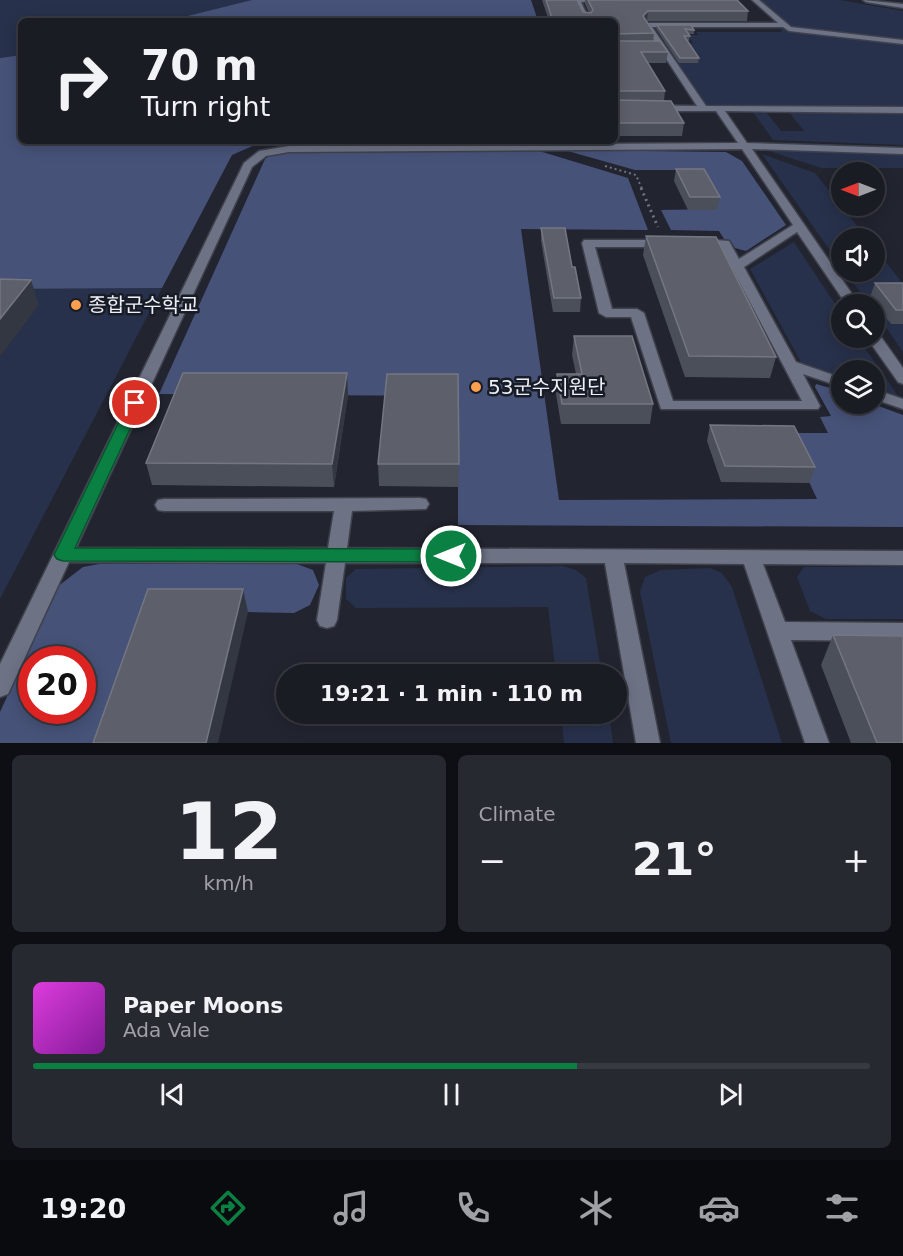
<!DOCTYPE html>
<html lang="en">
<head>
<meta charset="utf-8">
<style>
  body { margin:0; font-family:"DejaVu Sans","Noto Sans KR",sans-serif; background:#272931; color:#f1f3f6; height:100vh; display:flex; flex-direction:column; font-size:22px; white-space:nowrap }
  * { box-sizing:border-box; margin:0 }
  p { font-size:20px; color:#9fa1a6 }
  .icon { flex:none; width:33px; height:33px; fill:none; stroke:currentColor; stroke-width:2; stroke-linecap:round; stroke-linejoin:round }
  .map { position:relative; height:743px; overflow:hidden }
  .side { display:flex; flex-direction:column; gap:12px; padding:12px; background:#0e0f14; flex:1 }
  .side>* { flex:none }
  .top-card { position:absolute; left:18px; top:18px; width:600px; height:126px; border-radius:9px; box-shadow:0 3px 15px #0003,0 0 0 2px #383a41; background:#1a1c24; color:#f1f3f6; overflow:hidden }
  .needle { width:39px; rotate:270deg }
  .controls { position:absolute; left:831px; top:162px; display:grid; gap:12px }
  .controls a { display:grid; place-items:center; width:54px; height:54px; border-radius:50%; background:#1a1c24; box-shadow:0 3px 15px #0003,0 0 0 2px #383a41; font-size:30px }
  .speed { position:absolute; left:18px; top:646px; display:flex; gap:12px; font-size:30px; font-weight:700; text-align:center }
  .speed>* { display:grid; place-content:center; width:78px; height:78px; border-radius:50%; background:#1a1c24; box-shadow:0 3px 15px #0003,0 0 0 2px #383a41; line-height:1 }
  .speed .limit { border:9px solid #d22; background:#fff; color:#111 }
  .pin { position:absolute; display:grid; place-items:center; width:51px; height:51px; color:#fff; margin:-26px; border:3px solid #fff; border-radius:50%; box-shadow:0 2px 6px #0007 }
  .me { position:absolute; width:66px; margin:-33px; rotate:270deg; stroke-linejoin:round; filter:drop-shadow(0 0 4px #0008) }
  .turn { display:flex; align-items:center; gap:21px; height:126px; padding:0 24px; font-size:27px }
  .turn .icon { width:78px; height:78px; stroke-width:2.5 }
  .turn b { display:block; font-size:42px; line-height:51px }
  .big { font-size:45px; font-weight:700; line-height:1.1 }
  .side .tile { flex:1; display:flex; flex-direction:column; justify-content:center; gap:9px; min-width:0; padding:0 21px; border-radius:9px; background:#272931 }
  .side .dial { align-items:center; gap:0 }
  .dial b { font-size:78px; line-height:1 }
  .song { display:flex; align-items:center; gap:18px }
  .cover { width:72px; height:72px; border-radius:9px; background:linear-gradient(135deg,hsl(300 70% 55%),hsl(290 70% 35%)) }
  .played { height:6px; border-radius:3px; background:linear-gradient(90deg,#0b8043 65%,#383a41 65%) }
  .keys { display:flex; justify-content:space-around; direction:ltr }
  .heat { display:flex; justify-content:space-between; align-items:center; font-size:33px; direction:ltr }
  .side .tiles { flex:1; display:grid; gap:12px; grid-template-columns:1fr 1fr }
  .tile:last-child { grid-column:span 2 }
  .trip { position:absolute; left:276px; top:664px; width:351px; height:60px; border-radius:30px; background:#1a1c24; box-shadow:0 3px 15px #0003,0 0 0 2px #383a41; font-weight:700; line-height:60px; text-align:center }
  .tabs { display:flex; height:96px; justify-content:space-around; align-items:center; background:#0a0b0e; color:#9fa1a6 }
  .tabs .icon { width:42px; height:42px }
  .tabs .active { color:#0b8043 }
  .tabs b { font-size:27px; color:#f1f3f6 }
  .map>svg:first-child { display:block }
  .green { fill:#28314b }
  .forest { fill:#465278; fill-rule:evenodd }
  .lines { fill:none; stroke-linecap:round; stroke-linejoin:round }
  .minor-casing { stroke:#3f414c; stroke-width:3 }
  .path-far1 { stroke:#70727c; stroke-width:2; stroke-dasharray:2 3; stroke-linecap:butt }
  .path { stroke:#70727c; stroke-width:3; stroke-dasharray:2 4; stroke-linecap:butt }
  .minor { fill:#6d7385; fill-rule:evenodd }
  .wall { fill:#4b4f5a }
  .shaded-wall { fill:#333742 }
  .building { fill:#5d606b; stroke:#747781; stroke-width:1.5 }
  .route { fill:#0b8043; stroke:#07532c; stroke-width:1.5 }
  .poi-dot { fill:#fa9f4e; stroke:#181c26; stroke-width:2 }
  .labels { text-anchor:middle; stroke-width:5; stroke-linejoin:round; paint-order:stroke }
  .poi-label { font-size:20px; fill:#eef0f8; stroke:#181c26; text-anchor:start }
</style>
</head>
<body>
<div class="map">
<svg width="903" height="743" viewBox="0 0 903 743">
  <rect width="100%" height="100%" fill="#222530"/>
  <path class="green" d="M0,0H252L166,21H21V55L0,58Z
    M760,0H840L903,11V39L794,29Z
    M780,29L903,43V107L707,108L663,42L693,43L688,35H698L696,32H782Z
    M753,112H766L781,131H804L789,112H903V145L773,140Z
    M773,149L903,154V168H821L766,150Z
    M762,154L815,173L867,238H842L841,266Z
    M794,242L841,313L842,338H858L898,396L875,388L874,370H842L841,377L802,364L750,269Z
    M875,248L903,284V352L875,312L874,304H869L845,272H874Z
    M162,288L0,599V357L38,305L0,289Z
    M563,566L576,570L586,578L602,675H556L548,607L356,608L346,599V578L356,569Z
    M804,567H903V619H826L810,611L797,577Z
    M710,568L722,573L732,587L782,743H671L640,592L645,577L661,570Z
    M561,714H609L613,743H564Z"/>
  <path class="forest" d="M252,0H531L538,21H167Z
    M21,55V141L518,142L273,143L255,145L232,155L162,288L0,289V58Z
    M536,150L628,178L648,230L521,229L559,500L817,499L786,433H828L820,417L831,416L815,387L816,384L841,391L842,404H873L903,415V527L458,525V396L159,394L265,159L271,155L289,153Z
    M564,150L726,152L742,161L786,225L746,251L735,248L730,240L724,239L719,231L671,230L661,210L717,209L695,170H635Z
    M294,563L313,570L319,585L310,605L294,613L248,612L110,743H0V712L57,587L83,567L99,564ZM32,660H82V711H32Z"/>
  <g class="lines">
    <g class="minor-casing">
      <path id="minor" d="M574,0H608L581,2L590,21H584Z
        M752,0H759L791,27L903,40V44L789,31L783,27H652L706,106L903,107V113L725,111L747,143L903,148V154L752,149L859,304H846L797,232L744,267L796,362L842,378V387L803,374L820,406L818,409H661L631,317H606L599,313L582,243L584,240H668L670,243L664,247H595L612,309H637L644,313L673,401H802L721,247H700L694,243L700,239L729,241L739,259L793,225L742,149L289,152L266,156L252,167L76,548H328L334,511H164L158,510L155,505L158,500L164,499L420,498L426,499L429,504L426,509L352,511L347,548L903,551V565L763,564L785,622L903,623V641L791,640L829,743H805L744,564L624,563L660,743H636L605,563H345L337,620L334,626L327,628L320,626L317,620L326,563L69,562L8,694L0,697V664L244,163L259,151L289,146L738,143L716,111H615V105L697,106L644,25L647,23H778Z
        M863,0L903,4V8L866,2Z
        M874,333L879,334L903,368V384L898,382L867,338H874Z
        M874,389L903,399V409L874,399Z"/>
    </g>
    <path class="path-far1" d="M605,166L636,175L642,189"/>
    <path class="path" d="M641,188L658,227"/>
    <use href="#minor" class="minor"/>
  </g>
  <path class="wall" d="M542,0H577L583,12L589,13L585,4V0H737L748,11L747,21H647L654,33L653,41L668,52L666,63H648L665,91L664,101L684,123L682,136H615V21H541V18H548Z
    M657,25L694,30V34H688L690,36L689,41H687L699,58L698,63H679L656,29Z
    M676,169L720,197L717,210H688L674,181Z
    M541,228L572,267L581,298L580,312H553L541,241Z
    M646,236L776,357L770,378L685,377L643,255Z
    M875,283H903V324H891L870,297Z
    M574,336L653,404L650,424H561L556,394L557,374H576L572,355Z
    M347,373L348,395L334,487L152,485L146,463Z
    M458,374L459,487L379,486L378,464Z
    M710,425L815,467L810,483L721,482L707,441Z
    M833,635L903,743H851L821,665Z"/>
  <path class="shaded-wall" d="M648,11L647,21L642,26L643,16Z
    M31,280L39,305L0,357V319Z
    M347,373L348,395L334,487L332,464Z
    M243,589L248,612L218,743H206Z"/>
  <path class="building" d="M546,0H577L583,12L591,13L593,10L588,0H737L748,11H648L643,16L654,33L615,34V21H542L541,18H552Z
    M481,19V21H462Z
    M657,25H691L694,30L685,29L690,36H684L699,58H680Z
    M615,36L616,41H660L668,52H641L665,91H616L615,92Z
    M615,100L671,101L684,123H615Z
    M676,169H704L720,197H690Z
    M541,228H565L572,267H575L581,298H554Z
    M646,236L716,237L776,357L689,356Z
    M0,279L31,280L0,319Z
    M875,283H903V310H896Z
    M574,336H632L653,404H562L557,374H582Z
    M183,373H347L332,464L146,463Z
    M387,374H458L459,464H378Z
    M710,425L794,426L815,467L725,466Z
    M148,589H243L206,743H93Z
    M833,635L903,636V743H877Z"/>
  <path class="route" d="M135,399L142,403L75,548L451,549L458,551L460,556L458,560L451,562L63,561L57,559L54,555L128,403Z"/>
  <g class="poi-dot">
    <circle cx="76" cy="305" r="6"/>
    <circle cx="476" cy="387" r="6"/>
  </g>
  <g class="labels">
    <g class="poi-label">
      <text x="88" y="312">종합군수학교</text>
      <text x="488" y="394">53군수지원단</text>
    </g>
  </g>
</svg>
<div class="controls">
<a><svg class="needle" viewBox="-14 -14 28 28"><path d="M0-13l5 13h-10z" fill="#e53935"/><path d="M0 13l5-13h-10z" fill="#9fa1a6"/></svg></a>
<a><svg class="icon" aria-label="sound" viewBox="0 0 24 24"><path d="M4 9h4l5-4v14l-5-4H4zM17 9q2 3 0 6"/></svg></a>
<a><svg class="icon" aria-label="search" viewBox="0 0 24 24"><circle cx="10" cy="10" r="6"/><path d="M15 15l6 6"/></svg></a>
<a><svg class="icon" aria-label="layers" viewBox="0 0 24 24"><path d="M12 4l9 5-9 5-9-5zM3 14l9 5 9-5"/></svg></a>
</div>
<div class="speed"><div class="limit">20</div></div>
<div class="pin" style="left:135px;top:403px;background:#d93025"><svg class="icon" aria-label="arrive" viewBox="0 0 24 24"><path d="M6 21V4h12l-3 4 3 4H6"/></svg></div>
<svg class="me" style="left:451px;top:556px" viewBox="-20 -20 40 40"><circle r="17" fill="#0b8043" stroke="#fff" stroke-width="3"/><path d="M0-11L8 9 0 5-8 9z" fill="#fff"/></svg>
<div class="trip">19:21 · 1 min · 110 m</div>
<div class="top-card">
<div class="turn"><svg class="icon" aria-label="right" viewBox="0 0 24 24"><path d="M7 20v-9h11M14 6l5 5-5 5"/></svg><div><b>70 m</b>Turn right</div></div>
</div>
</div>
<section class="side">
<div class="tiles">
<div class="tile dial"><b>12</b><p>km/h</p></div>
<div class="tile"><p>Climate</p>
<div class="heat"><a>−</a><b class="big">21°</b><a>+</a></div>
</div>
<div class="tile">
<div class="song"><i class="cover"></i><div><b>Paper Moons</b><p>Ada Vale</p></div></div>
<div class="played"></div>
<div class="keys"><svg class="icon" aria-label="previous" viewBox="0 0 24 24"><path d="M18 5L8 12l10 7zM5 5v14"/></svg><svg class="icon" aria-label="pause" viewBox="0 0 24 24"><path d="M8 5v14M16 5v14"/></svg><svg class="icon" aria-label="next" viewBox="0 0 24 24"><path d="M6 5l10 7-10 7zM19 5v14"/></svg></div>
</div>
</div>
</section>
<nav class="tabs">
<b>19:20</b>
<svg class="icon active" aria-label="directions" viewBox="0 0 24 24"><path d="M12 3l9 9-9 9-9-9zM9 14v-3h6M13 9l2 2-2 2"/></svg>
<svg class="icon" aria-label="music" viewBox="0 0 24 24"><path d="M9 18V5l10-2v13"/><circle cx="6" cy="18" r="3"/><circle cx="16" cy="16" r="3"/></svg>
<svg class="icon" aria-label="phone" viewBox="0 0 24 24"><path d="M5 4h4l2 5-3 2q2 4 5 5l2-3 5 2v4C11 20 4 13 5 4z"/></svg>
<svg class="icon" aria-label="climate" viewBox="0 0 24 24"><path d="M12 3v18M4 7l16 10M4 17L20 7"/></svg>
<svg class="icon" aria-label="car" viewBox="0 0 24 24"><path d="M5 17H2v-5l4-1 3-4h7l3 4 3 1v5h-3M9 17h6M6 11h13"/><circle cx="7" cy="17" r="2"/><circle cx="17" cy="17" r="2"/></svg>
<svg class="icon" aria-label="filters" viewBox="0 0 24 24"><path d="M4 7h16M4 17h16"/><circle cx="9" cy="7" r="2"/><circle cx="15" cy="17" r="2"/></svg>
</nav>
</body>
</html>
